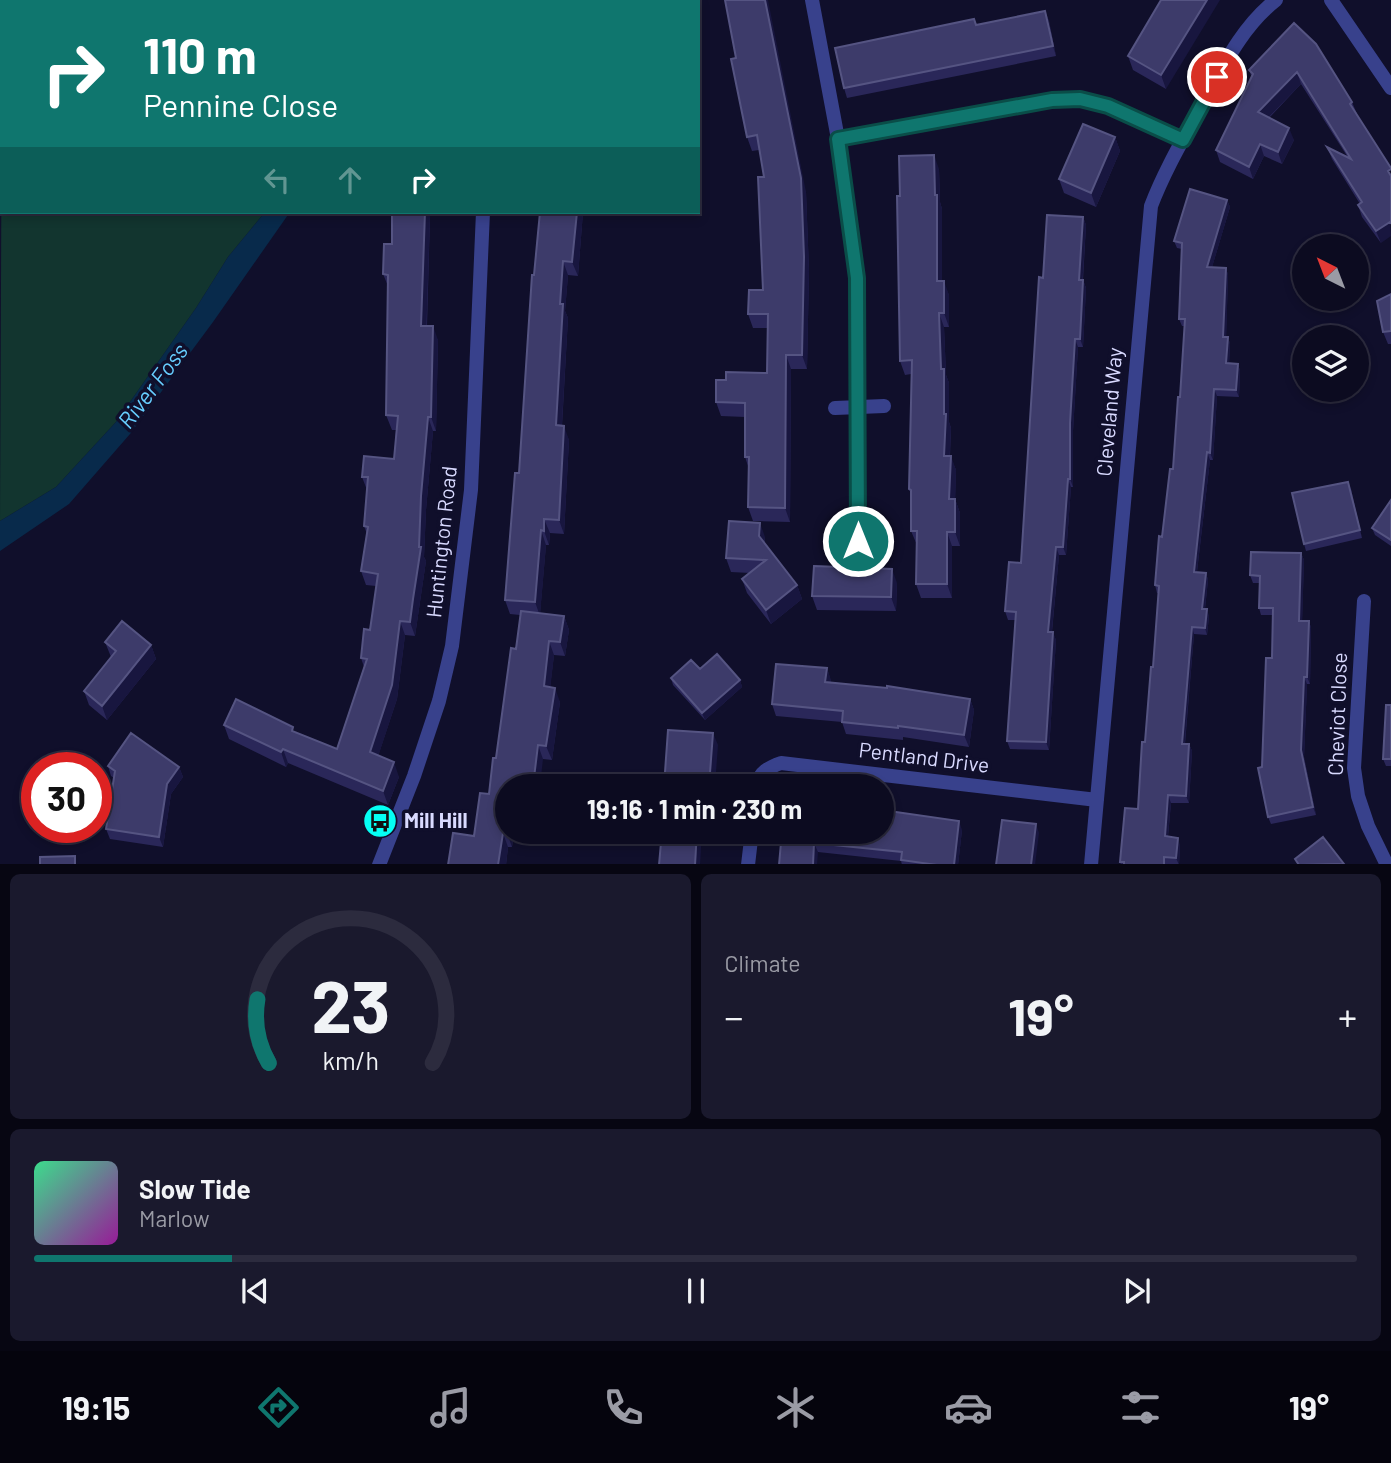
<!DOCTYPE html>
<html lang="en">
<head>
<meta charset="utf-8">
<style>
  body { margin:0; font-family:Barlow,sans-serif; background:#1a192d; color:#f1f3f6; height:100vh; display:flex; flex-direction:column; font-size:26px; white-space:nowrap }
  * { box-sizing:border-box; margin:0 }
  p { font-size:23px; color:#9a9ba5 }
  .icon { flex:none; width:38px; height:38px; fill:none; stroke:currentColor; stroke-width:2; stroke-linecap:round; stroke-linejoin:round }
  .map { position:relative; height:864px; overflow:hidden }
  .sheet { display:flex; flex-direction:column; gap:10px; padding:10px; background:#070612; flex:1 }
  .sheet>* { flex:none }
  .banner { position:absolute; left:0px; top:0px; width:700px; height:214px; box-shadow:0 4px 10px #0003,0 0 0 2px #2c2b3e; background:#0f766e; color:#fff; overflow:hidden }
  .needle { width:46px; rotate:318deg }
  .fabs { position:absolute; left:1292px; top:234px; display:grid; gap:14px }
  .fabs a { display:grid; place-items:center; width:77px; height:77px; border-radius:50%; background:#0c0b20; box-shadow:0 4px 10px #0003,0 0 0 2px #2c2b3e; font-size:35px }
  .speed { position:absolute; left:21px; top:752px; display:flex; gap:14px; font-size:35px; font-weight:700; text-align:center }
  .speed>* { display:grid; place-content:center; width:91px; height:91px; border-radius:50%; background:#0c0b20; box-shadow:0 4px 10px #0003,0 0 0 2px #2c2b3e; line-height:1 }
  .speed .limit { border:10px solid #d22; background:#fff; color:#111 }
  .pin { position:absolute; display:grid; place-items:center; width:60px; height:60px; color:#fff; margin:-30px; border:4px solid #fff; border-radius:50%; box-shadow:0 2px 7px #0007 }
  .me { position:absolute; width:77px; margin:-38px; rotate:0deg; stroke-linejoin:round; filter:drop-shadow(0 0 5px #0008) }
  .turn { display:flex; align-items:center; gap:24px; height:147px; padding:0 28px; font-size:32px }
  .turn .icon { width:91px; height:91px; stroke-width:2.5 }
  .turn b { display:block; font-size:49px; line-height:60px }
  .lanes { display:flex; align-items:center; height:66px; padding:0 28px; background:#0003; justify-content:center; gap:35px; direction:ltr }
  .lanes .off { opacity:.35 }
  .big { font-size:52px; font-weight:700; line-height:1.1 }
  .sheet .tile { flex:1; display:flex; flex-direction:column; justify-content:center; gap:10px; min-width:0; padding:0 24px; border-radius:10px; background:#1a192d }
  .sheet .dial { align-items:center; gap:0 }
  .dial svg { height:182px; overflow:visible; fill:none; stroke:#2c2b3e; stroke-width:7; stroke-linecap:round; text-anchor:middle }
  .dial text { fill:#f1f3f6; stroke:none }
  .song { display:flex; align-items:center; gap:21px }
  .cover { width:84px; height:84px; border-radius:10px; background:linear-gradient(135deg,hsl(150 70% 55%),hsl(300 70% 35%)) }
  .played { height:7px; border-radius:4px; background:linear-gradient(90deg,#0f766e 15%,#2c2b3e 15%) }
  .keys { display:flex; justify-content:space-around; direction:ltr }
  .heat { display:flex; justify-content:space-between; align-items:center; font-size:38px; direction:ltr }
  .sheet .tiles { flex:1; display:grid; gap:10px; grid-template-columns:1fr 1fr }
  .tile:last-child { grid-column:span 2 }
  .trip { position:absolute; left:495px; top:774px; width:399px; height:70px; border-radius:35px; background:#0c0b20; box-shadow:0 4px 10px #0003,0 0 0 2px #2c2b3e; font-weight:700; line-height:70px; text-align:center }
  .tab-bar { display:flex; height:112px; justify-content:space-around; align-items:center; background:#05040d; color:#9a9ba5 }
  .tab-bar .icon { width:49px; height:49px }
  .tab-bar .active { color:#0f766e }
  .tab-bar b { font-size:32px; color:#f1f3f6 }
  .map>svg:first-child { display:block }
  .green { fill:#12352f }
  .water { fill:#082a4b }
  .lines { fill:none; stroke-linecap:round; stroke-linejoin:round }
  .minor { stroke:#38418c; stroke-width:14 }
  .tertiary { stroke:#38418c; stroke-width:14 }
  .wall { fill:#2a2759 }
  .shaded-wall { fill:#18163f }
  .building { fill:#3d3b6a; stroke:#555482; stroke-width:2 }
  .route-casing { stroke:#0a4d48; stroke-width:18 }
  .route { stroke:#0f766e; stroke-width:12 }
  .labels { text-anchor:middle; stroke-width:7; stroke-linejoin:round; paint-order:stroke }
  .street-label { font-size:21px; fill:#d9daff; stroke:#100f2b }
  .poi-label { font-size:21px; font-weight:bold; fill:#d9daff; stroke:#100f2b; text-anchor:start }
  .water-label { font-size:23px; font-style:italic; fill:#67ceff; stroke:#100f2b }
</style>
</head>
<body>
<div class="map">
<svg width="1391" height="865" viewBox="0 0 1391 865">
  <rect width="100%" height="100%" fill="#100f2b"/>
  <path class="green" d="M48,0H391L46,2Z
    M2,43V212H265L228,257L196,308L116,422L56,487L0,521Z"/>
  <path class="water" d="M265,212H290L213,322L130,434L69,504L0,551V521L56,487L116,422L196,308L228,257Z"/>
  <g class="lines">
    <path class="minor" d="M812,0L838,139L857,278L858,541
      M838,139L1052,100L1080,99L1108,106L1183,140
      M835,408L884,406
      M830,540L880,542
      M1364,601L1354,768L1358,796L1368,826L1387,865
      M757,786C758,772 770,767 781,763L1097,800
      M748,865L752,831
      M1091,865L1151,206C1164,172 1182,141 1199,110C1221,71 1240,28 1276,0"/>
    <path class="tertiary" d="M487,0V2
      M1331,0L1391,88
      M379,865L414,776L439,701L452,646L471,490L483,212"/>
  </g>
  <path class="wall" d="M1161,0L1166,89L1133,70L1128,56Z
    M1045,11L1049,21L1056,56L847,98L844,88L974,19L976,25Z
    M1294,23L1352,102L1357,114L1381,243L1362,217L1358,205L1360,204L1332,159L1327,147L1347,156L1301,84L1269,118L1294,140L1282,164L1264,156L1253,179L1220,162L1216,150L1252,78L1249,70Z
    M736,58L806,192L809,271L807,369H791L790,522L753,521L748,507L749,469L745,457V417L721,416L716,402L726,380L767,373L768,328H753L748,314L763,290L764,177L759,150L752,151L747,137Z
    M1115,137L1120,151L1096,207L1064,193L1059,179Z
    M939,169L940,202L942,209V281L949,295V327H944L946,375L949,383V422L951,428L950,456L956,470L955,499L960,513V546H952V598H921L916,584L917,545L911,531V494L909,489L911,374L905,375L900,361V196Z
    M1227,200L1230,207L1212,267L1226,268L1228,275L1226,337H1228L1230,344L1229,363L1238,364L1240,371L1239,397L1217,396L1213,460H1210L1197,572L1206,573L1208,580L1205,609L1209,616L1207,635L1194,634L1185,744H1189L1192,751L1189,803H1171L1168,837L1180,845L1179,865H1121L1120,862L1138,809L1153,667L1159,593H1157L1155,585L1173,469L1180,397L1185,326H1182L1179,319L1182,249L1177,248L1174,241Z
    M392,212H429L430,216L427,326L438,340L436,431H433L426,510L424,557L426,561L415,636L405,635L397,699L378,756L399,777L388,805L288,763L286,767L229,739L224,725L295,732L337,749L364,667L361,658L370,630L376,586L366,585L361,571L367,534L364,526L367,490L362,477L394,459L396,430H392L386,415L388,286L383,274L392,244Z
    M583,212L578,276L568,275L565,311L568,318L562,426L569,440L564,534L550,533L549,545H546L540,613L564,616L569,630L565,656L554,655L550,687L560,702L552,760L543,759L508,786V831H528L527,834L514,832L512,847H508L506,865H448L474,836L489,794L516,649L520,615L510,614L505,600L519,473L534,275Z
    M1083,217L1086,225L1083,280L1086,288L1083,347H1078L1073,431V487H1071L1066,555H1059L1052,632L1056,640L1049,750L1010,749L1007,741L1015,620H1008L1005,611L1021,563Z
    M1391,294V344H1388L1383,332Z
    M1351,489L1362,538L1306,551L1304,544Z
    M1391,500V546L1375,535L1372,528Z
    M765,537V544L797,585L802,599L771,624L747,593L742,579L750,573L731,572L726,558Z
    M1301,553L1304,560L1302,621H1309L1311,628L1310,684H1307L1304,757L1316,815L1271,824L1268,817L1262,767L1272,658L1273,615H1261L1259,608V583H1253L1250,575Z
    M897,583L896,611L817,610L812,596Z
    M105,642L151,645L156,659L107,720L89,705L84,691L111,657Z
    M827,668L831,682L970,699L974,710L969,747L903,737V740L846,734L842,722L776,716L772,704Z
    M700,669L740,680L742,687L705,720L673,685L671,678Z
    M1391,705V766H1386L1383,759Z
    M108,766L179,767L183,777L171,794L163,847L110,839L106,829L114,778L111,776Z
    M962,830L958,865H902L901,861L818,852L782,831Z"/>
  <path class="shaded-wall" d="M765,0H768L806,192L809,271L807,369L802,355Z
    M1207,0H1220L1166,89L1161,75Z
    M1045,11L1049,21L1056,56L1053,46Z
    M1297,72L1301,84L1262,124L1258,112Z
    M1289,128L1294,140L1282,164L1278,152Z
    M1115,137L1120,151L1096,207L1091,193Z
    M1260,144L1264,156L1253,179L1249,167Z
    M934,155L939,169L940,202L942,209V295L937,281Z
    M1227,200L1230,207L1210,274L1207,267Z
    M425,212H429L430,216L426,340L421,326Z
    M577,212H583L578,276L572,262Z
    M1083,217L1086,225L1082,288L1079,280Z
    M1390,222L1391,236L1381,243L1376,231Z
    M563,261L568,275L565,311L568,318L561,439L556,425L560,304Z
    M1226,268L1228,275L1226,344L1223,337Z
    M1083,280L1086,288L1083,347L1080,339Z
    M944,281L949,295V327L944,313Z
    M939,313L944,327L946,375L949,383V422L951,428L949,470L944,456Z
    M433,326L438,340L436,431L431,417Z
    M1228,337L1230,344L1229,370L1226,363Z
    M1075,339L1078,347L1073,431V487L1070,479V423Z
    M786,355L791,369L790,522L785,508Z
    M1238,364L1240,371L1239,397L1236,390Z
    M1214,389L1217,396L1213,460L1210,453Z
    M428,417L433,431L426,510L424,557L426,561L415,636L410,622L419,547L421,496Z
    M564,426L569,440L564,534L559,520Z
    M1207,452L1210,460L1196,579L1194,572Z
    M951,456L956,470L955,513L949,499Z
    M1068,479L1071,487L1066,555L1063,547Z
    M1348,482L1351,489L1362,538Z
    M955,499L960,513V546L955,532Z
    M544,519L550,533L549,545L544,531Z
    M760,523L765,537L764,550L759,536Z
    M541,530L546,545L540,616L535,602Z
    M947,532L952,546V598L947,584Z
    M1056,547L1059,555L1051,640L1048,632Z
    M1301,553L1304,560L1302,628L1299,621Z
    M892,569L897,583L896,611L891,597Z
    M1206,573L1208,580L1204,616L1202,609Z
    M797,585L802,599L771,624L766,610Z
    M1207,609L1209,616L1207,635L1205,628Z
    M564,616L569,630L565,656L560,642Z
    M400,621L405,635L397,699L375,766L370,752Z
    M1309,621L1311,628L1310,684L1307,677Z
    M1192,627L1194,634L1184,751L1182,744Z
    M1053,632L1056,640L1049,750L1046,742Z
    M549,641L554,655L549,700L544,686Z
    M151,645L156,659L107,720L102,706Z
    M827,668L831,680L830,693L825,682Z
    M1304,677L1307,684L1304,757L1316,815L1313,807L1301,750Z
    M740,680L742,687L705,720L702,713Z
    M555,688L560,702L552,760L546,746Z
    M970,699L974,710L969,747L964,735Z
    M713,733L718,745L715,786H709Z
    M1189,744L1192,751L1189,803L1186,796Z
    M538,745L543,759L540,786H533Z
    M283,749L288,763L286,767L281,752Z
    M394,762L399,777L388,805L383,791Z
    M179,767L183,777L171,794L163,847L159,837L167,784Z
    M1168,795L1171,803L1167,844L1165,836Z
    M959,821L962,830L958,865H954Z
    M1036,824L1039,833L1035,865H1031Z
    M508,831H514V832L512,847L507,833Z
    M697,831H702L700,865H695Z
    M503,833L508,847L506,865H498Z
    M1178,838L1180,845L1179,865L1176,858Z
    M814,843L818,852L817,865H813Z"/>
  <path class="building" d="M580,0H649V2H580Z
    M725,0H765L801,178L804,257L802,355H786L785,508L748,507L749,457H745V403L716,402V380H726V372L767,373L768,314H748L749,290H763L758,177H764L757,135L747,137L731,59L736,58Z
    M1161,0H1207L1161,75L1128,56Z
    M1045,11L1053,46L844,88L835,48L974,19L976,25Z
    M1294,23L1316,44L1352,102L1350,104L1391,168V169L1388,171L1391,176V223L1390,222L1376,231L1358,205L1362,202L1327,147L1351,159L1297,72L1258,112L1289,128L1278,152L1260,144L1249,167L1216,150L1253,74L1249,70Z
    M1083,124L1115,137L1091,193L1059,179Z
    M934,155L935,195H937V281H944V313H939L941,369H944V414H946L944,456H951L949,499H955V532H947V584H916L917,531H911V490L909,489L912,360L900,361L897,196H900L899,156Z
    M1190,189L1227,200L1207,267L1226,268L1223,337H1228L1226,363L1238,364L1236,390L1214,389L1210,453L1207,452L1194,572L1206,573L1202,609H1207L1205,628L1192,627L1182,744H1189L1186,796L1168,795L1165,836L1178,838L1176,858L1164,857V865H1124V862H1120L1125,808L1138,809L1142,742H1145L1151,667H1153L1159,586L1155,585L1159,536L1162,537L1170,469H1173L1178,397H1180L1185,319H1179L1182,243L1174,241Z
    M392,212H425L421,326H433L431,417H428L421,496L419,547H421L413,599L410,622L400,621L392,685L370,752L394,762L383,791L283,749L281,752L224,725L236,699L293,727L292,731L337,749L367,659L361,658L364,629L370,630L378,574L361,571L368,527L364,526L368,477H362L364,456L394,459L398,416L386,415L388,275L383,274L384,244H392Z
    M540,212H577L572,262L563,261L560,304H563L556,425L564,426L559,520L544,519V531L541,530L535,602L505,600L515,473H519L532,275H534Z
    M1047,215L1083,217L1079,280H1083L1080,339H1075L1070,423V479H1068L1063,547H1056L1048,632H1053L1046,742L1007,741L1016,612L1005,611L1009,562L1021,563L1039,277L1043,278Z
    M1391,294V331L1383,332L1377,301Z
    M1348,482L1360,530L1304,544L1292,493Z
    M1391,500V540L1372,528Z
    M729,521L760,523L759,536L797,585L766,610L742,579L766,560L726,558Z
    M1251,552L1301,553L1299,621H1309L1307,677H1304L1301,750L1313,807L1268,817L1258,768L1262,767L1266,658H1272L1273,608H1259L1260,576L1250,575Z
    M814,566L892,569L891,597L812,596Z
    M521,611L564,616L560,642L549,641L544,686L555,688L546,746L538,745L533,786H508V829L507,833H503L498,865H448L453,833L474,836L480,793L489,794L493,758H496L511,648L516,649Z
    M122,621L151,645L102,706L84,691L116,651L105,642Z
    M717,654L740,680L702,713L671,678L691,660L700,669Z
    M776,664L827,668L825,682L887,688V686L970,699L964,735L898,726V728L842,722L843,711L772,704Z
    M1386,705H1391V759H1383Z
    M668,730L713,733L709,786H664Z
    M131,733L179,767L167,784L159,837L106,829L115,771L108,766Z
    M882,810L959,821L954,865H937L901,860L902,852L814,843L813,865H779L782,831H882Z
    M1002,820L1036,824L1031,865H996Z
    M662,831H697L695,865H659Z
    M1323,837L1344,864L1299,865L1295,859Z
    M75,856V865H40V857Z"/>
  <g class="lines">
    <g class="route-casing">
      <path id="route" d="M858,541L857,278L838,139L1052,100L1080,99L1108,106L1183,140L1217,77"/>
    </g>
    <use href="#route" class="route"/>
  </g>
  <defs>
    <g id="bus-disc" transform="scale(1.75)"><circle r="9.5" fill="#05fff4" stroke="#100f2b"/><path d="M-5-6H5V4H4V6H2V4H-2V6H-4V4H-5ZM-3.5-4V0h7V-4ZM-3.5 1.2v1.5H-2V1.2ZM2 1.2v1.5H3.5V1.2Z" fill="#111"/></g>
  </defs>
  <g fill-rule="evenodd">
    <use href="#bus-disc" x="380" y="821"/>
  </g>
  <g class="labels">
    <g class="street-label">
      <text transform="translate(1110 412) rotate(-85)" y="7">Cleveland Way</text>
      <text transform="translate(442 542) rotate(-84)" y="7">Huntington Road</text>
      <text transform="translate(1338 714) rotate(-88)" y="7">Cheviot Close</text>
      <text transform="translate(924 758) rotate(7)" y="7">Pentland Drive</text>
    </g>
    <g class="poi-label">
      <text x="404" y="828">Mill Hill</text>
    </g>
    <g class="water-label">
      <text transform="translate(153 386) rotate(-53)" y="8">River Foss</text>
    </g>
  </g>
</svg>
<div class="fabs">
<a><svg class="needle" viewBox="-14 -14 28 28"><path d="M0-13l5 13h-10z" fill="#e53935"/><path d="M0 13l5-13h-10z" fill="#9a9ba5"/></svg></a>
<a><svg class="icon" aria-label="layers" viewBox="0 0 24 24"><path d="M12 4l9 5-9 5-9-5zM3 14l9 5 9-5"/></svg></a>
</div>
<div class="speed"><div class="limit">30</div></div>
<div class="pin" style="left:1217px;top:77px;background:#d93025"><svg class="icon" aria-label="arrive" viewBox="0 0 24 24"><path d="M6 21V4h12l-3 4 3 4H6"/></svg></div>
<svg class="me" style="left:858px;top:541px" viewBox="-20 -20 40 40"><circle r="17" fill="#0f766e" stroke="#fff" stroke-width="3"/><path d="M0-11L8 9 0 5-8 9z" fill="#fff"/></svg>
<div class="trip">19:16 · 1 min · 230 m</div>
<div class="banner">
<div class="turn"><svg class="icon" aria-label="right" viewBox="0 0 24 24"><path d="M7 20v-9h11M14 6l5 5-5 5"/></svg><div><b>110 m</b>Pennine Close</div></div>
<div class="lanes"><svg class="icon off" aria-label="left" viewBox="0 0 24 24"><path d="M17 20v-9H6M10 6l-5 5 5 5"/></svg><svg class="icon off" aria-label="ahead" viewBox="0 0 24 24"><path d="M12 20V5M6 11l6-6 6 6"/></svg><svg class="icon" aria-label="right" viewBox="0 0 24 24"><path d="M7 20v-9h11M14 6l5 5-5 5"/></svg></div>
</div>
</div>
<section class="sheet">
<div class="tiles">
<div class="tile dial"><svg viewBox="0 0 100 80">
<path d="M14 69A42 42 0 1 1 86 69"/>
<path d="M14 69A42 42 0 0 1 9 41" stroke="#0f766e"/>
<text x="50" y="56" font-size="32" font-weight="700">23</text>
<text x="50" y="72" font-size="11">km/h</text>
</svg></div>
<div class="tile"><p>Climate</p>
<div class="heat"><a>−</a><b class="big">19°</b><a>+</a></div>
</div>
<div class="tile">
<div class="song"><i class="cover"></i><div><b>Slow Tide</b><p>Marlow</p></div></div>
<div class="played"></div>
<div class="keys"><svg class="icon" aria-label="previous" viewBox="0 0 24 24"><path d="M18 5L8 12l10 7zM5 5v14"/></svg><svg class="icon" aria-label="pause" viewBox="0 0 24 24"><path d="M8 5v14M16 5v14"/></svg><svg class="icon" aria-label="next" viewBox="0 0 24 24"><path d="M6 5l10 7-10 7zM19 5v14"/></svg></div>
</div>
</div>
</section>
<nav class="tab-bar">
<b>19:15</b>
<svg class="icon active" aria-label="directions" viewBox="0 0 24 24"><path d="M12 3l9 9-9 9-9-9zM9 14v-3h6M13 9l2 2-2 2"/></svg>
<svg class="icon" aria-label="music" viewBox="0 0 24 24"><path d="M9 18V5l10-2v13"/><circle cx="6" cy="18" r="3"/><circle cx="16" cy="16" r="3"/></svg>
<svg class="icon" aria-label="phone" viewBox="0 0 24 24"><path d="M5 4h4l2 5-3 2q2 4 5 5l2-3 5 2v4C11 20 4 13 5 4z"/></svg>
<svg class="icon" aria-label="climate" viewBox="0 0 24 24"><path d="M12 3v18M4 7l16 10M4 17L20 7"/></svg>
<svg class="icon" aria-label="car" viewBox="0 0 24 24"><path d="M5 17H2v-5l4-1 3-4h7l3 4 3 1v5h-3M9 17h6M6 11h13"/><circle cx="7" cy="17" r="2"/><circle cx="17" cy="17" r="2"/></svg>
<svg class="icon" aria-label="filters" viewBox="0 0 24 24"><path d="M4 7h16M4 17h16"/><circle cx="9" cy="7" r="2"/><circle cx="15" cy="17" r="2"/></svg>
<b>19°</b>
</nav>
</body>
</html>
